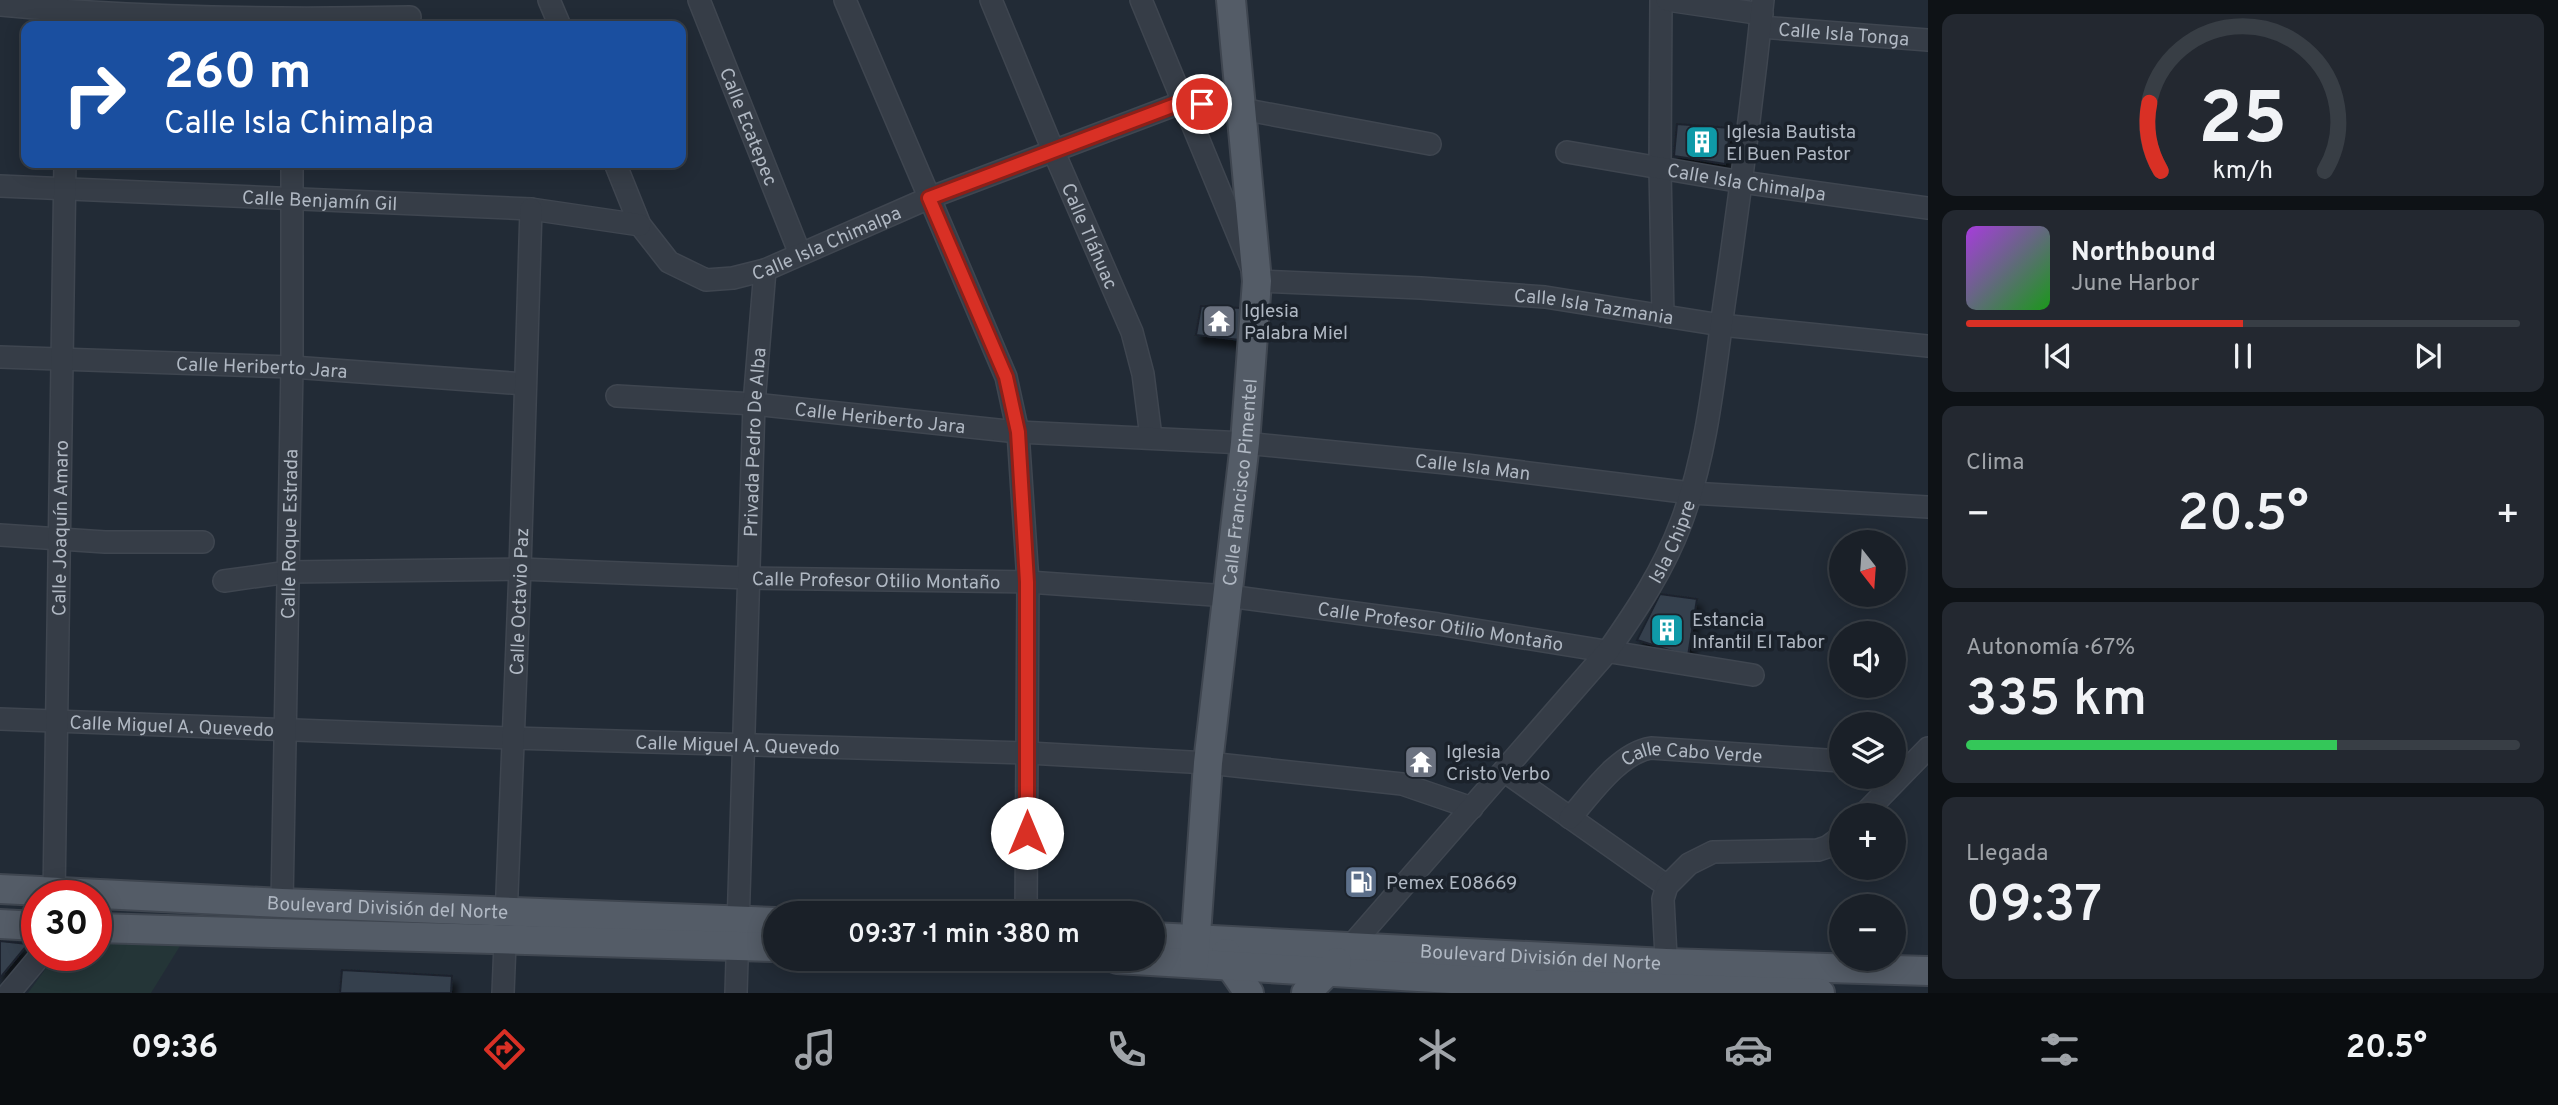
<!DOCTYPE html>
<html lang="es">
<head>
<meta charset="utf-8">
<style>
  body { margin:0; font-family:Overpass,sans-serif; background:#232830; color:#f1f3f6; height:100vh; display:flex; flex-direction:column; font-size:26px; white-space:nowrap }
  * { box-sizing:border-box; margin:0 }
  p { font-size:23px; color:#9fa3a8 }
  .icon { flex:none; width:38px; height:38px; fill:none; stroke:currentColor; stroke-width:2; stroke-linecap:round; stroke-linejoin:round }
  .map { position:relative; flex:1; overflow:hidden }
  .side { display:flex; flex-direction:column; gap:14px; padding:14px; background:#0e1216; width:630px }
  .side>* { flex:none }
  .banner { position:absolute; left:21px; top:21px; width:665px; height:147px; border-radius:14px; box-shadow:0 4px 18px #0003,0 0 0 2px #383e45; background:#1a4fa0; color:#fff; overflow:hidden }
  .needle { width:46px; rotate:163deg }
  .controls { position:absolute; left:1829px; top:530px; display:grid; gap:14px }
  .controls a { display:grid; place-items:center; width:77px; height:77px; border-radius:50%; background:#1a2028; box-shadow:0 4px 18px #0003,0 0 0 2px #383e45; font-size:35px }
  .speed { position:absolute; left:21px; top:880px; display:flex; gap:14px; font-size:35px; font-weight:700; text-align:center }
  .speed>* { display:grid; place-content:center; width:91px; height:91px; border-radius:50%; background:#1a2028; box-shadow:0 4px 18px #0003,0 0 0 2px #383e45; line-height:1 }
  .speed .limit { border:10px solid #d22; background:#fff; color:#111 }
  .pin { position:absolute; display:grid; place-items:center; width:60px; height:60px; color:#fff; margin:-30px; border:4px solid #fff; border-radius:50%; box-shadow:0 2px 7px #0007 }
  .me { position:absolute; width:77px; margin:-38px; rotate:0deg; stroke-linejoin:round; filter:drop-shadow(0 0 5px #0008) }
  .turn { display:flex; align-items:center; gap:24px; height:147px; padding:0 28px; font-size:32px }
  .turn .icon { width:91px; height:91px; stroke-width:2.5 }
  .turn b { display:block; font-size:49px; line-height:60px }
  .big { font-size:52px; font-weight:600; line-height:1.1 }
  .side .card { flex:1; display:flex; flex-direction:column; justify-content:center; gap:10px; min-width:0; padding:0 24px; border-radius:14px; background:#232830 }
  .side .dial { align-items:center; gap:0 }
  .dial svg { height:182px; overflow:visible; fill:none; stroke:#383e45; stroke-width:7; stroke-linecap:round; text-anchor:middle }
  .dial text { fill:#f1f3f6; stroke:none }
  .song { display:flex; align-items:center; gap:21px }
  .cover { width:84px; height:84px; border-radius:10px; background:linear-gradient(135deg,hsl(280 70% 55%),hsl(120 70% 35%)) }
  .played { height:7px; border-radius:4px; background:linear-gradient(90deg,#d93025 50%,#383e45 50%) }
  .keys { display:flex; justify-content:space-around; direction:ltr }
  .heat { display:flex; justify-content:space-between; align-items:center; font-size:38px; direction:ltr }
  .charge { height:10px; border-radius:5px; background:linear-gradient(90deg,#34c759 67%,#383e45 0) }
  .trip { position:absolute; left:763px; top:901px; width:402px; height:70px; border-radius:35px; background:#1a2028; box-shadow:0 4px 18px #0003,0 0 0 2px #383e45; font-weight:600; line-height:70px; text-align:center }
  .tab-bar { display:flex; height:112px; justify-content:space-around; align-items:center; background:#0a0d10; color:#9fa3a8 }
  .tab-bar .icon { width:49px; height:49px }
  .tab-bar .current { color:#d93025 }
  .tab-bar b { font-size:32px; color:#f1f3f6 }
  main { display:flex; flex:1; min-height:0 }
  .map>svg:first-child { display:block }
  .green { fill:#243537 }
  .building { fill:#353f4d; stroke:#1d242d; stroke-width:2; filter:url(#shadow) }
  .lines { fill:none; stroke-linecap:round; stroke-linejoin:round }
  .minor-casing { stroke:#3f4650; stroke-width:24 }
  .major-casing { stroke:#3f4650; stroke-width:32 }
  .minor { stroke:#363d47; stroke-width:21 }
  .major { stroke:#545c67; stroke-width:28 }
  .route-casing { stroke:#8d1f18; stroke-width:18 }
  .route { stroke:#d93025; stroke-width:12 }
  .labels { text-anchor:middle; stroke-width:7; stroke-linejoin:round; paint-order:stroke }
  .street-label { font-size:19px; fill:#b0b8c3; stroke:#1b222b }
  .poi-label { font-size:19px; fill:#b0b8c3; stroke:#1b222b; text-anchor:start }
</style>
</head>
<body>
<main>
<div class="map">
<svg width="1928" height="993" viewBox="0 0 1928 993">
  <defs>
    <filter id="shadow"><feDropShadow dx="4.5" dy="8" stdDeviation="3.5" flood-color="#0009"/></filter>
  </defs>
  <rect width="100%" height="100%" fill="#222b36"/>
  <path class="green" d="M96,936L148,938L180,946L151,993H28L55,956H96Z"/>
  <path class="building" d="M1677,124L1731,128L1725,164L1674,156Z
    M1201,306L1241,308L1240,340L1196,335Z
    M1660,594L1697,599L1688,656L1637,640Z
    M0,941L28,944L0,978Z
    M342,970L452,976L451,993H340Z"/>
  <g class="lines">
    <g class="minor-casing">
      <g id="minor">
        <path d="M549,0L560,26"/>
        <path id="s1" d="M699,0L800,254"/>
        <path d="M845,0L1006,377L1018,432L1028,582L1026,914"/>
        <path id="s2" d="M991,0L1053,150L1132,332L1143,374L1151,437"/>
        <path id="s3" d="M1141,0L1257,281L1421,288L1545,297L1721,325L1928,346"/>
        <path d="M1661,0L1660,169L1663,316"/>
        <path d="M1667,0L1762,14"/>
        <path d="M0,5C136,18 273,20 410,17"/>
        <path id="s4" d="M1760,27L1928,40"/>
        <path id="s5" d="M1567,152L1742,182L1928,208"/>
        <path id="s6" d="M615,163L640,225L669,262L706,280L733,278L765,270L929,198L1183,102L1242,109L1430,144"/>
        <path id="s7" d="M0,186L531,209L640,225"/>
        <path id="s8" d="M0,357L292,367L525,384"/>
        <path id="s9" d="M617,396L754,404L1018,432L1245,443L1466,465L1691,493L1928,507"/>
        <path d="M0,535L105,542H203"/>
        <path id="s10" d="M224,581L288,572L520,569L748,578L1028,582L1228,596L1438,624L1753,675"/>
        <path id="s11" d="M0,719L512,738L1028,753L1208,763L1402,784L1472,808"/>
        <path d="M1504,771L1667,886"/>
        <path d="M1862,816L1928,748"/>
        <path id="s12" d="M1570,818C1591,794 1619,753 1651,748L1841,761"/>
        <path id="s13" d="M54,896L65,163"/>
        <path id="s14" d="M282,903L292,367V163"/>
        <path id="s15" d="M1350,947L1608,651C1636,611 1664,569 1681,523C1707,454 1714,377 1724,305C1739,203 1752,102 1763,0"/>
        <path d="M1667,976L1663,899L1667,886L1689,864L1713,852L1818,850L1827,847L1841,837"/>
        <path d="M9,993L40,956"/>
        <path id="s16" d="M503,993L520,569L531,209"/>
        <path id="s17" d="M736,993L754,404L765,270"/>
      </g>
    </g>
    <g class="major-casing">
      <g id="major">
        <path id="s18" d="M0,889L282,903L775,922"/>
        <path d="M0,924L37,926"/>
        <path d="M96,928L775,947"/>
        <path id="s19" d="M1153,937L1666,963L1928,971"/>
        <path d="M1226,953L1229,964L1249,993"/>
        <path d="M1117,959L1535,984L1820,993"/>
        <path id="s20" d="M1194,963L1208,763L1245,443L1257,281L1231,0"/>
        <path d="M1306,993L1337,962"/>
      </g>
    </g>
    <use href="#minor" class="minor"/>
    <use href="#major" class="major"/>
  </g>
  <g class="lines">
    <g class="route-casing">
      <path id="route" d="M1027,833V582L1018,432L1006,377L929,198L1183,102L1202,104"/>
    </g>
    <use href="#route" class="route"/>
  </g>
  <defs>
    <g id="building-square" transform="scale(1.75)"><rect x="-9" y="-9" width="18" height="18" rx="4" fill="#0f9aa8" stroke="#1b222b"/><path d="M-4-6H4V6H1V3H-1V6H-4ZM-2.5-4.3h1.7v1.8h-1.7ZM.8-4.3h1.7v1.8H.8ZM-2.5-1h1.7V.8h-1.7ZM.8-1h1.7V.8H.8Z" fill="#fff"/></g>
    <g id="temple-square" transform="scale(1.75)"><rect x="-9" y="-9" width="18" height="18" rx="4" fill="#6b7280" stroke="#1b222b"/><path d="M0-6L5-2H3V0L6.5 2.5H4V6H1.5V3h-3V6H-4V2.5H-6.5L-3 0V-2H-5Z" fill="#fff"/></g>
    <g id="fuel-square" transform="scale(1.75)"><rect x="-9" y="-9" width="18" height="18" rx="4" fill="#5c6f8a" stroke="#1b222b"/><path d="M-5.5-6h7V0h2V4h1.3V-2.5L3-4.5l.8-.8L6-3V5H2.5V1h-1V6h-7ZM-4.2-4.7v3.2H.2V-4.7Z" fill="#fff"/></g>
  </defs>
  <g fill-rule="evenodd">
    <use href="#building-square" x="1702" y="142"/>
    <use href="#temple-square" x="1219" y="321"/>
    <use href="#building-square" x="1667" y="630"/>
    <use href="#temple-square" x="1421" y="762"/>
    <use href="#fuel-square" x="1361" y="882"/>
  </g>
  <g class="labels">
    <g class="street-label">
      <text dy="7" stroke="none"><textPath href="#s4" startOffset="84">Calle Isla Tonga</textPath></text>
      <text dy="7" stroke="none"><textPath href="#s1" startOffset="136">Calle Ecatepec</textPath></text>
      <text dy="7" stroke="none"><textPath href="#s5" startOffset="182">Calle Isla Chimalpa</textPath></text>
      <text dy="7" stroke="none"><textPath href="#s7" startOffset="320">Calle Benjamín Gil</textPath></text>
      <text dy="7" stroke="none"><textPath href="#s2" startOffset="256">Calle Tláhuac</textPath></text>
      <text dy="7" stroke="none"><textPath href="#s6" startOffset="282">Calle Isla Chimalpa</textPath></text>
      <text dy="7" stroke="none"><textPath href="#s3" startOffset="642">Calle Isla Tazmania</textPath></text>
      <text dy="7" stroke="none"><textPath href="#s8" startOffset="262">Calle Heriberto Jara</textPath></text>
      <text dy="7" stroke="none"><textPath href="#s9" startOffset="264">Calle Heriberto Jara</textPath></text>
      <text dy="7" stroke="none"><textPath href="#s17" startOffset="551">Privada Pedro De Alba</textPath></text>
      <text dy="7" stroke="none"><textPath href="#s9" startOffset="859">Calle Isla Man</textPath></text>
      <text dy="7" stroke="none"><textPath href="#s20" startOffset="483">Calle Francisco Pimentel</textPath></text>
      <text dy="7" stroke="none"><textPath href="#s13" startOffset="368">Calle Joaquín Amaro</textPath></text>
      <text dy="7" stroke="none"><textPath href="#s14" startOffset="369">Calle Roque Estrada</textPath></text>
      <text dy="7" stroke="none"><textPath href="#s15" startOffset="520">Isla Chipre</textPath></text>
      <text dy="7" stroke="none"><textPath href="#s10" startOffset="653">Calle Profesor Otilio Montaño</textPath></text>
      <text dy="7" stroke="none"><textPath href="#s16" startOffset="392">Calle Octavio Paz</textPath></text>
      <text dy="7" stroke="none"><textPath href="#s10" startOffset="1220">Calle Profesor Otilio Montaño</textPath></text>
      <text dy="7" stroke="none"><textPath href="#s11" startOffset="172">Calle Miguel A. Quevedo</textPath></text>
      <text dy="7" stroke="none"><textPath href="#s11" startOffset="738">Calle Miguel A. Quevedo</textPath></text>
      <text dy="7" stroke="none"><textPath href="#s12" startOffset="149">Calle Cabo Verde</textPath></text>
      <text dy="7" stroke="none"><textPath href="#s18" startOffset="388">Boulevard División del Norte</textPath></text>
      <text dy="7" stroke="none"><textPath href="#s19" startOffset="388">Boulevard División del Norte</textPath></text>
    </g>
    <g class="poi-label">
      <text x="1726" y="138">Iglesia Bautista<tspan x="1726" dy="22">El Buen Pastor</tspan></text>
      <text x="1244" y="317">Iglesia<tspan x="1244" dy="22">Palabra Miel</tspan></text>
      <text x="1692" y="626">Estancia<tspan x="1692" dy="22">Infantil El Tabor</tspan></text>
      <text x="1446" y="758">Iglesia<tspan x="1446" dy="22">Cristo Verbo</tspan></text>
      <text x="1386" y="889">Pemex E08669</text>
    </g>
  </g>
</svg>
<div class="controls">
<a><svg class="needle" viewBox="-14 -14 28 28"><path d="M0-13l5 13h-10z" fill="#e53935"/><path d="M0 13l5-13h-10z" fill="#9fa3a8"/></svg></a>
<a><svg class="icon" aria-label="sound" viewBox="0 0 24 24"><path d="M4 9h4l5-4v14l-5-4H4zM17 9q2 3 0 6"/></svg></a>
<a><svg class="icon" aria-label="layers" viewBox="0 0 24 24"><path d="M12 4l9 5-9 5-9-5zM3 14l9 5 9-5"/></svg></a>
<a>+</a>
<a>−</a>
</div>
<div class="speed"><div class="limit">30</div></div>
<div class="pin" style="left:1202px;top:104px;background:#d93025"><svg class="icon" aria-label="arrive" viewBox="0 0 24 24"><path d="M6 21V4h12l-3 4 3 4H6"/></svg></div>
<svg class="me" style="left:1027px;top:833px" viewBox="-20 -20 40 40"><circle r="19" fill="#fff"/><path d="M0-13L10 11 0 6-10 11z" fill="#d93025"/></svg>
<div class="trip">09:37 · 1 min · 380 m</div>
<div class="banner">
<div class="turn"><svg class="icon" aria-label="right" viewBox="0 0 24 24"><path d="M7 20v-9h11M14 6l5 5-5 5"/></svg><div><b>260 m</b>Calle Isla Chimalpa</div></div>
</div>
</div>
<section class="side">
<div class="card dial"><svg viewBox="0 0 100 80">
<path d="M14 69A42 42 0 1 1 86 69"/>
<path d="M14 69A42 42 0 0 1 9 39" stroke="#d93025"/>
<text x="50" y="56" font-size="32" font-weight="700">25</text>
<text x="50" y="72" font-size="11">km/h</text>
</svg></div>
<div class="card">
<div class="song"><i class="cover"></i><div><b>Northbound</b><p>June Harbor</p></div></div>
<div class="played"></div>
<div class="keys"><svg class="icon" aria-label="previous" viewBox="0 0 24 24"><path d="M18 5L8 12l10 7zM5 5v14"/></svg><svg class="icon" aria-label="pause" viewBox="0 0 24 24"><path d="M8 5v14M16 5v14"/></svg><svg class="icon" aria-label="next" viewBox="0 0 24 24"><path d="M6 5l10 7-10 7zM19 5v14"/></svg></div>
</div>
<div class="card"><p>Clima</p>
<div class="heat"><a>−</a><b class="big">20.5°</b><a>+</a></div>
</div>
<div class="card"><p>Autonomía · 67%</p><b class="big">335 km</b><div class="charge"></div></div>
<div class="card"><p>Llegada</p><b class="big">09:37</b></div>
</section>
</main>
<nav class="tab-bar">
<b>09:36</b>
<svg class="icon current" aria-label="directions" viewBox="0 0 24 24"><path d="M12 3l9 9-9 9-9-9zM9 14v-3h6M13 9l2 2-2 2"/></svg>
<svg class="icon" aria-label="music" viewBox="0 0 24 24"><path d="M9 18V5l10-2v13"/><circle cx="6" cy="18" r="3"/><circle cx="16" cy="16" r="3"/></svg>
<svg class="icon" aria-label="phone" viewBox="0 0 24 24"><path d="M5 4h4l2 5-3 2q2 4 5 5l2-3 5 2v4C11 20 4 13 5 4z"/></svg>
<svg class="icon" aria-label="climate" viewBox="0 0 24 24"><path d="M12 3v18M4 7l16 10M4 17L20 7"/></svg>
<svg class="icon" aria-label="car" viewBox="0 0 24 24"><path d="M5 17H2v-5l4-1 3-4h7l3 4 3 1v5h-3M9 17h6M6 11h13"/><circle cx="7" cy="17" r="2"/><circle cx="17" cy="17" r="2"/></svg>
<svg class="icon" aria-label="filters" viewBox="0 0 24 24"><path d="M4 7h16M4 17h16"/><circle cx="9" cy="7" r="2"/><circle cx="15" cy="17" r="2"/></svg>
<b>20.5°</b>
</nav>
</body>
</html>
